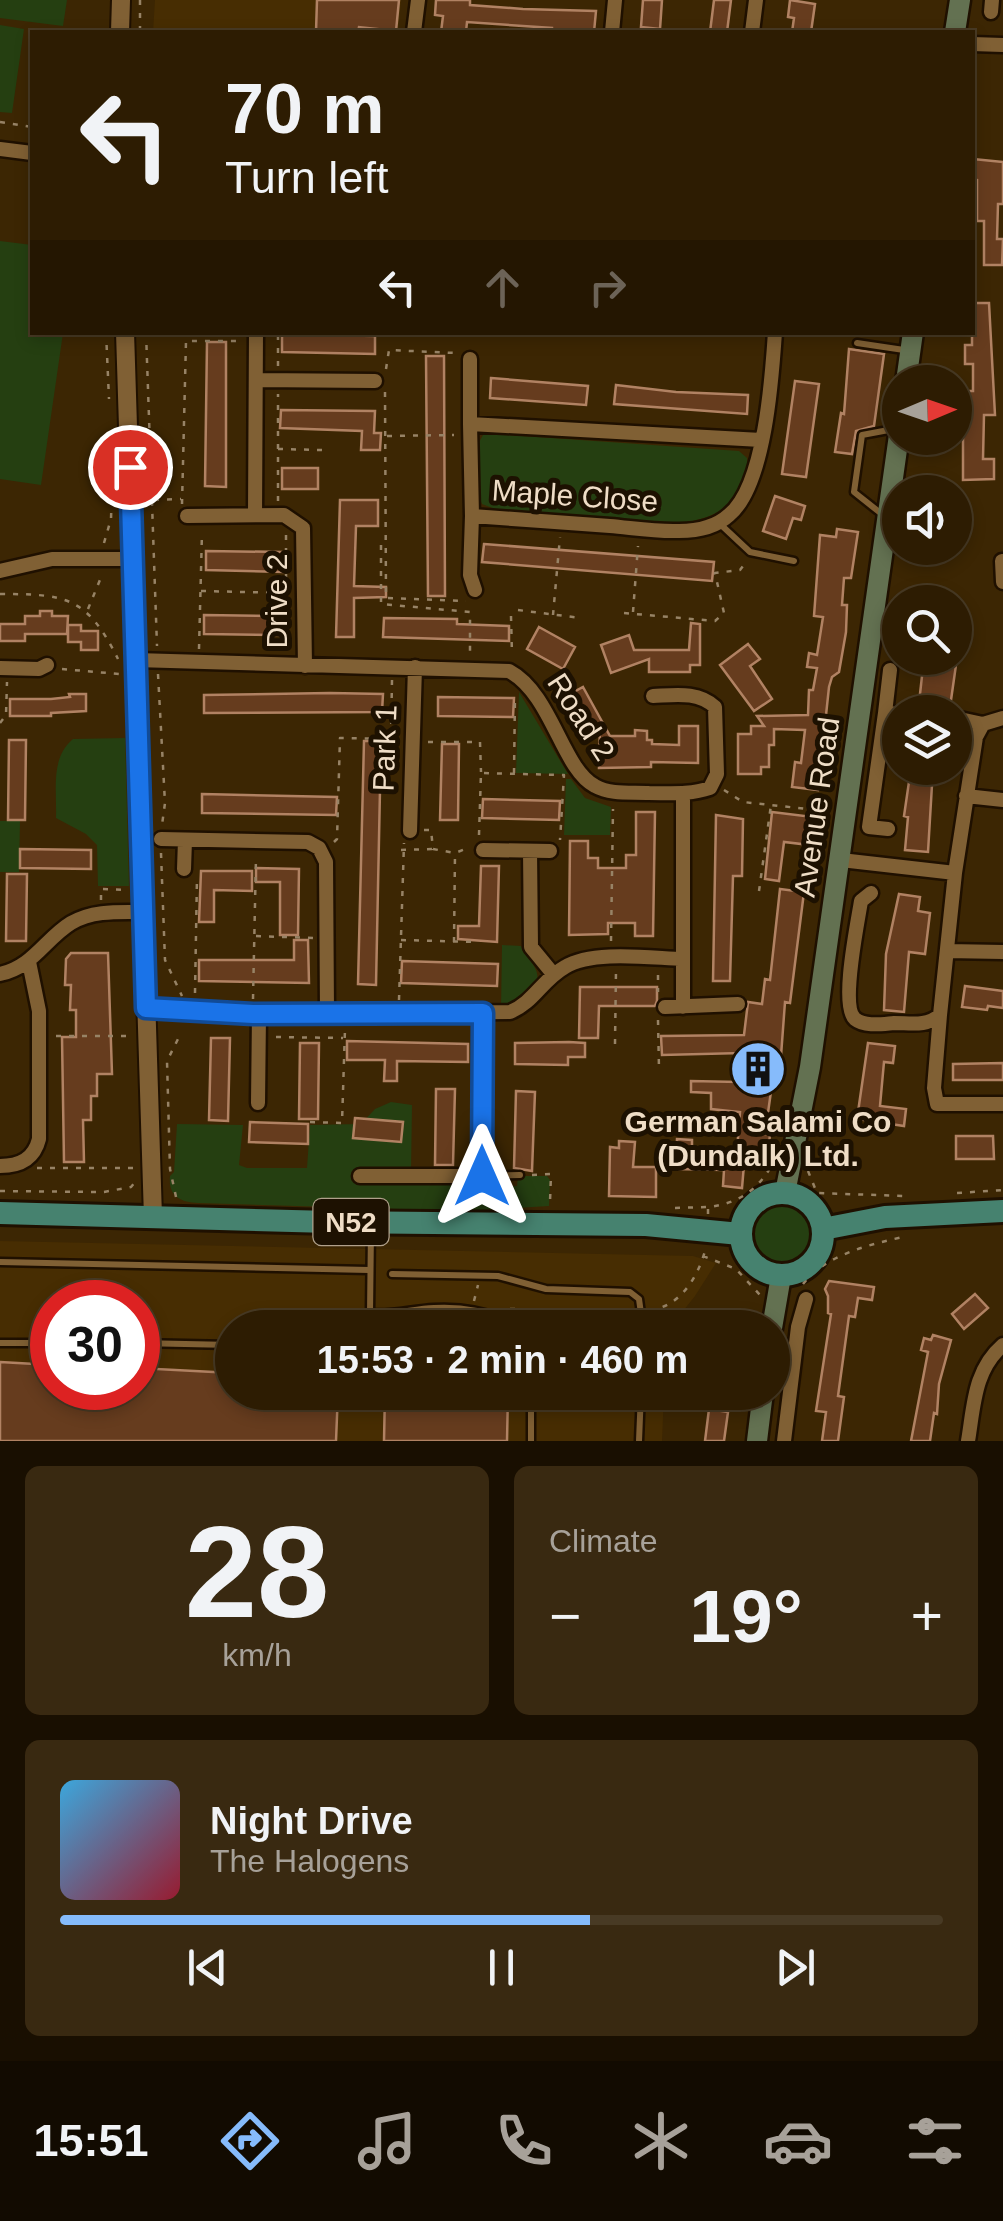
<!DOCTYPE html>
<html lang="en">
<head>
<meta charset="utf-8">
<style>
  body { margin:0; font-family:Arial,sans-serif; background:#392911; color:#f1f3f6; height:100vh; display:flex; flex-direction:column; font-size:38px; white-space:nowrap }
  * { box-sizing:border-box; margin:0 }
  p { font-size:32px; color:#a7a199 }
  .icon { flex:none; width:55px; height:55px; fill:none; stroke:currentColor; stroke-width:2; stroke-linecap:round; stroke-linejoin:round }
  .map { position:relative; height:1441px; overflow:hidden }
  .sheet { display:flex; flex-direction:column; gap:25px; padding:25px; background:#190f01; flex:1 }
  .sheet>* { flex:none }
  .guide { position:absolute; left:30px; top:30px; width:945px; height:305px; border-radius:0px; box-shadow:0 5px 15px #0003,0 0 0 2px #483a24; background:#2d1c02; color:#f1f3f6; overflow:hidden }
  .needle { width:65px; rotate:88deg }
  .buttons { position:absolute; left:882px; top:365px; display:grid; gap:20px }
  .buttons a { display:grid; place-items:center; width:90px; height:90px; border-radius:50%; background:#2d1c02; box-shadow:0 5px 15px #0003,0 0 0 2px #483a24; font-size:50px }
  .speed { position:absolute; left:30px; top:1280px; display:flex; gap:20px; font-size:50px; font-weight:700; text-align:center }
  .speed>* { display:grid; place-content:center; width:130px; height:130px; border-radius:50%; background:#2d1c02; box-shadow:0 5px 15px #0003,0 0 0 2px #483a24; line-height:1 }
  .speed .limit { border:15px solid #d22; background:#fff; color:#111 }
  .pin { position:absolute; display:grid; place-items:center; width:85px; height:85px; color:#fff; margin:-42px; border:5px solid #fff; border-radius:50%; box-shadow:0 2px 10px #0007 }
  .me { position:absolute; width:110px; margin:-55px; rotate:0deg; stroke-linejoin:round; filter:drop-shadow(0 0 8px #0008) }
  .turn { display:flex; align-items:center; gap:35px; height:210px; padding:0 30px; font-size:45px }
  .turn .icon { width:130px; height:130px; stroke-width:2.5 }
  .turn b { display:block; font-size:70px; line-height:85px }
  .lanes { display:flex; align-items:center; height:95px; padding:0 30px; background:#0003; justify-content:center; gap:50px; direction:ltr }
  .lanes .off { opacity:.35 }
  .big { font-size:75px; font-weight:700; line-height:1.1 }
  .sheet .card { flex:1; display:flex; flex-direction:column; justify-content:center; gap:15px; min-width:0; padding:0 35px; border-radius:15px; background:#392911 }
  .sheet .dial { align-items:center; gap:0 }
  .dial b { font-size:130px; line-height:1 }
  .song { display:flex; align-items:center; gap:30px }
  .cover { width:120px; height:120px; border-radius:15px; background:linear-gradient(135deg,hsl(200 70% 55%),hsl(350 70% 35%)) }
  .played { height:10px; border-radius:5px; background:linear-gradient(90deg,#86bbfb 60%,#483a24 60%) }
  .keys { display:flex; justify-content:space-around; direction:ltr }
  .heat { display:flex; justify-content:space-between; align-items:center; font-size:55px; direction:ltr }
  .sheet .tiles { flex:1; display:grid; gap:25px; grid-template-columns:1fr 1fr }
  .card:last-child { grid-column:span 2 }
  .trip { position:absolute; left:215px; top:1310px; width:575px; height:100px; border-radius:50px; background:#2d1c02; box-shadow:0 5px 15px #0003,0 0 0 2px #483a24; font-weight:700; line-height:100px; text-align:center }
  .menu { display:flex; height:160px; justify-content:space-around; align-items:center; background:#120b01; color:#a7a199 }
  .menu .icon { width:70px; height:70px }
  .menu .current { color:#86bbfb }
  .menu b { font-size:45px; color:#f1f3f6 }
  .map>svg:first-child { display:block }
  .built { fill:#472d02; fill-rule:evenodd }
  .green { fill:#253f11 }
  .building { fill:#663c1e; stroke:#b18263; stroke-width:2.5 }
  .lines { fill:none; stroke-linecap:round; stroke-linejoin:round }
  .service-casing { stroke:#1f1000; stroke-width:11 }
  .minor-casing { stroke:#1f1000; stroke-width:19 }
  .tertiary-casing { stroke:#1f1000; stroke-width:22 }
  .secondary-casing { stroke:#1f1000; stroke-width:25 }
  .primary-casing { stroke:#1f1000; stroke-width:28 }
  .path { stroke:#978366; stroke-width:2.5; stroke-dasharray:5 8; stroke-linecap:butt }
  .service { stroke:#806034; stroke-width:6 }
  .minor { stroke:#806034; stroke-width:14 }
  .tertiary { stroke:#806034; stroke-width:18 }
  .secondary { stroke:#637151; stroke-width:20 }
  .primary { stroke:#46826f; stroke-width:22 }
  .route-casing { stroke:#114b97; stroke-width:25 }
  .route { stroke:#1a73e8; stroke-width:18 }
  .labels { text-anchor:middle; stroke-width:10; stroke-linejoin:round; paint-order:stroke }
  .shield { fill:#1d1101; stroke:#b0a08b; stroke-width:2.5 }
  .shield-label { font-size:28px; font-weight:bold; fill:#efddc6 }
  .street-label { font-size:30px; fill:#efddc6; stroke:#1d1101 }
  .poi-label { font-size:30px; font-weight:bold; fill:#efddc6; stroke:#1d1101 }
</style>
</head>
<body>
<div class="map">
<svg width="1003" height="1441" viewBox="0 0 1003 1441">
  <rect width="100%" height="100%" fill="#3c2603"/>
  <path class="built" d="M155,0H401L398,32H153Z
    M0,1241L693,1256L716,1263L695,1296L683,1311L666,1323V1327L232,1328V1392L664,1393L662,1441H0ZM52,1302H138V1388H52Z"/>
  <path class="green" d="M0,0H67L63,26L0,18Z
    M0,25L24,29L12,113L0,112Z
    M0,241L32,245V332L63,333L41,485L0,479Z
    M493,434L739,451L747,458C750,503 714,520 674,524L495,509L482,504L479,497L478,444L483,435Z
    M519,692L568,774L516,773Z
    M125,738L129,886H98L97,845L86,834L56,818C57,790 50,758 73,739Z
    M566,779H571L585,798L611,807L610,835H564Z
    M0,821H20L19,872H0Z
    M502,945L521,946C524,955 531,959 535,968C546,988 517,1003 501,1008Z
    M391,1102L412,1105L411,1172L473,1173L474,1195H492L494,1188L517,1186L518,1176H547L550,1180L549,1206L464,1211L198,1203C180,1202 168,1196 170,1176L174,1172L177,1124L243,1125L239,1165L247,1168H307L310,1125L361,1124L375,1109Z
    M750 1235a30 30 0 1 1 60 0a30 30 0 1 1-60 0Z"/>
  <path class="building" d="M317,0H399L396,31L359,27L358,32H316Z
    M436,0H470V5L523,9L596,11L594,32H552V28L467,22L466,32H441L443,16L435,15Z
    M643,0H662L660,29L641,27Z
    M714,0H731L727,32H710Z
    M790,0L815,4L811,32H792L794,18L788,17Z
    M973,159L1003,162V204H998L997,239H1003L1002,265H984V221H977V180L972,179Z
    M972,303H989L995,415H984L983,459H994V479L963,480V391H973V364H965V345H972Z
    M282,334L375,336V354L282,352Z
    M207,342H226V487L205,486Z
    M849,349L884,354L874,426L856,431L852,454L835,452L841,413L844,414Z
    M426,356H444L445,596H428Z
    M491,378L588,386L586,405L490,398Z
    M795,381L819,384L806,477L782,474Z
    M616,385L676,392L748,395L747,414L614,404Z
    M281,410L375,411L374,433H381L380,450H361L362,431L280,428Z
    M282,468H318V489H282Z
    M775,496L805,506L801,520L793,518L786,539L763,531Z
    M340,500H378V526H356L354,586L386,587V597L354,598V637H336Z
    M837,529L858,532L851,578H844L842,605H847L846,632L839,672L832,677L829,687L818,790L792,787L795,762L801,763L805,730L774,729V745H769V767H761V774H738V734H751V726H764L757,716L808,715L809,690H813L817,668L807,667L809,653L817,655L823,617L814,616L820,535L836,537Z
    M484,544L714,562L712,581L482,562Z
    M206,551L284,552L283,572L206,570Z
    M40,611H52V616H68L67,634H25V641H0V624H25V616H40Z
    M204,615L282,616V635L204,634Z
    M384,618L457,619V624L509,626V641L383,637Z
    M691,623L700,624V665H690V672H649V659L611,673L601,645L629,635L634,650H689Z
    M68,625H81V631H98V650H81V642H68Z
    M539,627L575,647L563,669L527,649Z
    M748,644L760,659L750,666L772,699L754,711L720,665Z
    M924,658H957L950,707L919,703Z
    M583,687L610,736H635V730L647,731V740H652V744L679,745V726H698V763L651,762V767L599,768L600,724L581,734L561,699Z
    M330,693L383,694L382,712L204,713V695Z
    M69,694H86V711L51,713V716H10V699H51L70,697Z
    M438,697L514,698L513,717L438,716Z
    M9,740H26L25,820H8Z
    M364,741H381L376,985L358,984Z
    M442,744H459L458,820H440Z
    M911,768H933L928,852L905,850L908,817L904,816Z
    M202,794L337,797L336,815L202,813Z
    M483,799L560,801L559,820L482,818Z
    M636,812H655L653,936H635V923H608V934L569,935L570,841H588V858H598V868H626V855H636Z
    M772,812L813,817L810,845L784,842L779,881L765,879Z
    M716,815L743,819L742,876H733L730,981H713Z
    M20,849L91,850V869L20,868Z
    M481,866H499L497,942L458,939V926H479Z
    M256,868L299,869L298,935H280V882H256Z
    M201,871H252V891L214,890V922H199Z
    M7,874H27L26,941H6Z
    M780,889L804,892L790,1003L785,1002L781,1056H776L765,1134H770L768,1155L745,1153L742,1188L723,1186L724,1170L676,1169L677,1139L692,1140V1148L737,1150L740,1112L711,1109V1093L691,1092V1081L739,1082L742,1053L662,1055L661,1036L744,1035L748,1002L762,1004L765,979L770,980Z
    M899,894L920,897L918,911L930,913L925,954L909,952L904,1012L884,1010L886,954Z
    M294,940H308L309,983L199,981V960H294Z
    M71,953H108L112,1074H97V1096H91V1120H83L84,1162H64L62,1037H76V1010H70L71,985H65L66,959Z
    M402,961L498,964L497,986L401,983Z
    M965,986L1003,991V1008L988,1006L987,1010L962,1007Z
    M580,987H657V1001L655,1006H599L598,1038H579Z
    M211,1038H230L228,1121L209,1120Z
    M347,1041L468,1044V1062L397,1061V1081H384L385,1060H347Z
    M569,1042L585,1043V1057H568V1065L515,1064V1043Z
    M300,1043H319L318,1119H299Z
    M868,1043L895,1046L893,1063L884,1062L880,1106L906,1109L904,1126L857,1119Z
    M1003,1063V1080H953V1064Z
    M436,1089H455L453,1165H435Z
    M516,1091L535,1092L532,1171L514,1168Z
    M355,1118L403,1122L401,1142L353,1138Z
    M250,1122L308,1124V1144L249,1142Z
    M956,1136H993L994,1159H956Z
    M619,1141L635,1142L633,1167H656V1197L609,1196L610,1147L619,1148Z
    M829,1281L874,1287L872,1300L858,1298L855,1317L849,1316L838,1396L844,1397L838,1441H822L826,1412L816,1411L831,1314L828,1313V1296L825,1289Z
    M975,1294L988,1308L964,1329L952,1314Z
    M933,1335L951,1340L939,1384L937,1414L934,1413L930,1441H911L928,1352L921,1350L924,1338L931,1340Z
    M0,1362L52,1365V1388H138V1368L232,1373V1392H338L336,1441H0Z
    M385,1392H508L507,1441H384Z
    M709,1409L728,1412L724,1441H705Z"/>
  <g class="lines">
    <g class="service-casing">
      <path id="service" d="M857,343L904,350
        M883,515L854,492L862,435L894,429
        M719,523L750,552L794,561
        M483,1176L520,1175
        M0,1262L369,1270
        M392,1274L498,1276L546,1289L630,1292L639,1299L643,1328
        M370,1313C393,1315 412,1309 434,1308C466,1306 498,1314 527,1328
        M367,1328L370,1313L371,1229
        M0,1343H52
        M138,1343L232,1345
        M531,1392V1441
        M639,1441L641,1392"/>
    </g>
    <g class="minor-casing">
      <path id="minor" d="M991,12L992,0
        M414,32L418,0
        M612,32L615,0
        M752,32L756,0
        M972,44L1003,45
        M0,149L32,153
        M470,359V424
        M256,380L375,381
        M761,440L470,424L472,516C518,519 564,523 610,526C633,528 656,532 679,531C696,531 716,527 729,515C765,486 772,377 775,332
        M255,515L256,332
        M187,516L284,515L303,528L305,666
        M472,516L470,575L475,590
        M1002,561L1003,582
        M0,571L52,559H132
        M136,660L509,671C552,694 562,769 595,786C611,795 631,792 649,793C670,793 690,795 710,788L717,774L715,707C698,691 675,695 653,696
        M0,668L39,669L47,665
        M885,713L890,670
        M955,718L983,724
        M966,796L1003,800
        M888,829L869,827L885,713L900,714
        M410,831L415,667
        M161,839L308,842L319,848L326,862L327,1012
        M483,850L550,851
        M530,851L531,947L554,975
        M841,860L955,873L976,737L983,724L1003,718
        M184,869L185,840
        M871,893L861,901C858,921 840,1006 855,1019C865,1027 882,1024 894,1023C911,1023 926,1027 940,1015L955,873
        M947,951L1003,952
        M0,974C33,967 45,939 71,923C93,910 119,912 143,912
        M665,1007L738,1004
        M683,1007V793
        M146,1008L259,1014L510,1012C533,1003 543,979 565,967C593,950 650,958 683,959
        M940,1015L934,1088L937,1104H1003
        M258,1103L259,1014
        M0,1166C20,1166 34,1159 39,1139V1011L29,962
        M360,1176H481L483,1013
        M784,1441L798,1327L806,1299
        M968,1441C974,1405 974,1370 1003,1345"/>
    </g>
    <g class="tertiary-casing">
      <path id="tertiary" d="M120,32L121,0
        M125,332L153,1217"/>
    </g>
    <g class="secondary-casing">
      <path id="secondary" d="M955,32L960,0
        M906,382L913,332
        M785,1193L810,1067L900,428
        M772,1328L781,1276
        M757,1441L763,1392"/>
    </g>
    <g class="primary-casing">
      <path id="primary" d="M741 1234a41 41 0 1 1 82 0a41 41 0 1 1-82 0Z
        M0,1213L330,1222L646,1225L740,1234
        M823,1229L885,1217L1003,1211"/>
    </g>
    <path class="path" d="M140,0V32
      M0,122L32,127
      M106,332L109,399
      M146,332L157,646
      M278,366V332
      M386,369L389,350L456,353
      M385,392L386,598L466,601
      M387,436L454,435
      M278,449L322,450
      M154,500L181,499
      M278,501V394
      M182,504L186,341H241
      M104,543L111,519L112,487
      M381,545V604L470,612V657
      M201,591L286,593L284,647
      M286,592V535
      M0,594C67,594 87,597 118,659
      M88,609L102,575
      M518,610L581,618
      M633,612L638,546
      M624,613L715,621L724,613L715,573L740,570L746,562
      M553,615L560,537
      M511,616L512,655
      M199,649L202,532
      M62,669L119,674
      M158,674L165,803L162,825
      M0,723L6,715L7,682
      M391,737L392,680
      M428,742H480L481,772
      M514,773L515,696
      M724,790L743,802L826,811
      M424,830H431L433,849L455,853L468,848
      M479,835L481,773L564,775L560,840
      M334,842L337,839L340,738L396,739
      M401,850L432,849
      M161,853L165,960L182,996
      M759,891L771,805
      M101,900V889L127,890
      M256,936L313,938
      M401,940L476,942
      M611,941L613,809
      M454,942L455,854
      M658,975V992
      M195,993L197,876
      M253,999L256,857
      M399,1000L404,843
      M658,1020L659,1069
      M56,1036H133
      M276,1037L343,1038
      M615,1044L616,970
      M310,1122L342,1123L345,1029
      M37,1168H134
      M808,1171L817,1193L904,1196
      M532,1175L551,1174L550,1202
      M0,1191L104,1192L131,1187L136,1181
      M957,1193L1003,1190
      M176,1197L170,1169L167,1061L181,1033
      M675,1208L707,1207
      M708,1214V1207C737,1204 757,1191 772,1165
      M703,1256L736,1269L760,1295
      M803,1284C826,1254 872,1244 907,1236
      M474,1301L478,1285
      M510,1309L632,1311
      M650,1310C679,1307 697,1279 705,1251"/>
    <use href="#service" class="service"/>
    <use href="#minor" class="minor"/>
    <use href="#tertiary" class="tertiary"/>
    <use href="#secondary" class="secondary"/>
    <use href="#primary" class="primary"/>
  </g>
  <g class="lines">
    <g class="route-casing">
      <path id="route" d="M130,467L146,1008L253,1014L483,1013L482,1176"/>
    </g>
    <use href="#route" class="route"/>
  </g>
  <defs>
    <g id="building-disc" transform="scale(2.875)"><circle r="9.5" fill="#86bbfb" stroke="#1d1101"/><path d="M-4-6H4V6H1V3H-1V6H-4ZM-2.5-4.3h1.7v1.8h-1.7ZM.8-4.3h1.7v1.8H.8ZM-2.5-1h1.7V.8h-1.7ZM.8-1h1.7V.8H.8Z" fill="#111"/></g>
  </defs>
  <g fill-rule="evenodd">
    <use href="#building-disc" x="758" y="1069"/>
  </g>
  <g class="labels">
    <rect class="shield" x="313.5" y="1199" width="75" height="46" rx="8"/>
    <g class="shield-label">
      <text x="351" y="1232">N52</text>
    </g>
    <g class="street-label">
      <text transform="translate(575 496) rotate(4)" y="10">Maple Close</text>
      <text transform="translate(277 601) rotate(-90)" y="10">Drive 2</text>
      <text transform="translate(581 717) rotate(57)" y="10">Road 2</text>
      <text transform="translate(385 748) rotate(-88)" y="10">Park 1</text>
      <text transform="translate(817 807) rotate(-82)" y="10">Avenue Road</text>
    </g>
    <g class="poi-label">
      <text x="758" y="1132">German Salami Co<tspan x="758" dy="34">(Dundalk) Ltd.</tspan></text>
    </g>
  </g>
</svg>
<div class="buttons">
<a><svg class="needle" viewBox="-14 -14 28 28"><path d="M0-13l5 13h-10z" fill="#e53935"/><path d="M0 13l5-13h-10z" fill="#a7a199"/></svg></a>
<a><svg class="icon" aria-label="sound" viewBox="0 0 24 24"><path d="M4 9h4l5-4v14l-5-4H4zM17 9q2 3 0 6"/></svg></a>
<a><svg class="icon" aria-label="search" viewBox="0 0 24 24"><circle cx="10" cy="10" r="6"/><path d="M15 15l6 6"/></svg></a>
<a><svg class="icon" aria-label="layers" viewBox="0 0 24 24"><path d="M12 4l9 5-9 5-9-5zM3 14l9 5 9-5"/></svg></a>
</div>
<div class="speed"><div class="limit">30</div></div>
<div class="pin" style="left:130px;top:467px;background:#d93025"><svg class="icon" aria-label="arrive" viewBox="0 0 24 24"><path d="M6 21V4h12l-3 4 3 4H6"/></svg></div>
<svg class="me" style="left:482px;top:1176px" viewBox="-20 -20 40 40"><path d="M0-17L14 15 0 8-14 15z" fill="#1a73e8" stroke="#fff" stroke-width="4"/></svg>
<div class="trip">15:53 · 2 min · 460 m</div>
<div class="guide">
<div class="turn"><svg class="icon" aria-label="left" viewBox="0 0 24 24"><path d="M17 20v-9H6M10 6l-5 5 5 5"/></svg><div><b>70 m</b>Turn left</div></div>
<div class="lanes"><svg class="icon" aria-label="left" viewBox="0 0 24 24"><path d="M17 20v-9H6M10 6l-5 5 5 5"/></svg><svg class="icon off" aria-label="ahead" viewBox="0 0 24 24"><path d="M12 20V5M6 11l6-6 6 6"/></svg><svg class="icon off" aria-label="right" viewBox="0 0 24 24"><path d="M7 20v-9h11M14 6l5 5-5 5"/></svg></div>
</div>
</div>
<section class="sheet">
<div class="tiles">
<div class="card dial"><b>28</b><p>km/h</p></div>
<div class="card"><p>Climate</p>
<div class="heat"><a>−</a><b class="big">19°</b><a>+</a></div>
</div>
<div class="card">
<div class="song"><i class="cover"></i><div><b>Night Drive</b><p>The Halogens</p></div></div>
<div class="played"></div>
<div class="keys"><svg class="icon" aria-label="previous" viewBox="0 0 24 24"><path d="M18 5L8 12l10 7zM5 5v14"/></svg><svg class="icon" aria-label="pause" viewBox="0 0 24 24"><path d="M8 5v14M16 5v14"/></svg><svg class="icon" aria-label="next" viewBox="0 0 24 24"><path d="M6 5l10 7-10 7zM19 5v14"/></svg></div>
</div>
</div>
</section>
<nav class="menu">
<b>15:51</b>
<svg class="icon current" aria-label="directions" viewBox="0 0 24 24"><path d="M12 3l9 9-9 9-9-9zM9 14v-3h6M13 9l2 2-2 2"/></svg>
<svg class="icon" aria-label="music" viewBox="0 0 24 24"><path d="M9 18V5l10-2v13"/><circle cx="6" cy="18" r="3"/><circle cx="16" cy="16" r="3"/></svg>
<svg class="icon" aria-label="phone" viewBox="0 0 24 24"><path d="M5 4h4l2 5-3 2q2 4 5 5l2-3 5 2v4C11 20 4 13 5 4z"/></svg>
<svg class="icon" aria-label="climate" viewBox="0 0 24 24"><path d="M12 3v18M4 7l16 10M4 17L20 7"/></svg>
<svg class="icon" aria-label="car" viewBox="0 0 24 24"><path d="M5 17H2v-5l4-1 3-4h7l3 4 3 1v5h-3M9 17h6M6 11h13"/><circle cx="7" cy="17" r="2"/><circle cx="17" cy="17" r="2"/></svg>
<svg class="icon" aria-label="filters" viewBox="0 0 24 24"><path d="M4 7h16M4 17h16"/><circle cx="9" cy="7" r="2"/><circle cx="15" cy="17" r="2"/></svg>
</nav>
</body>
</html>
